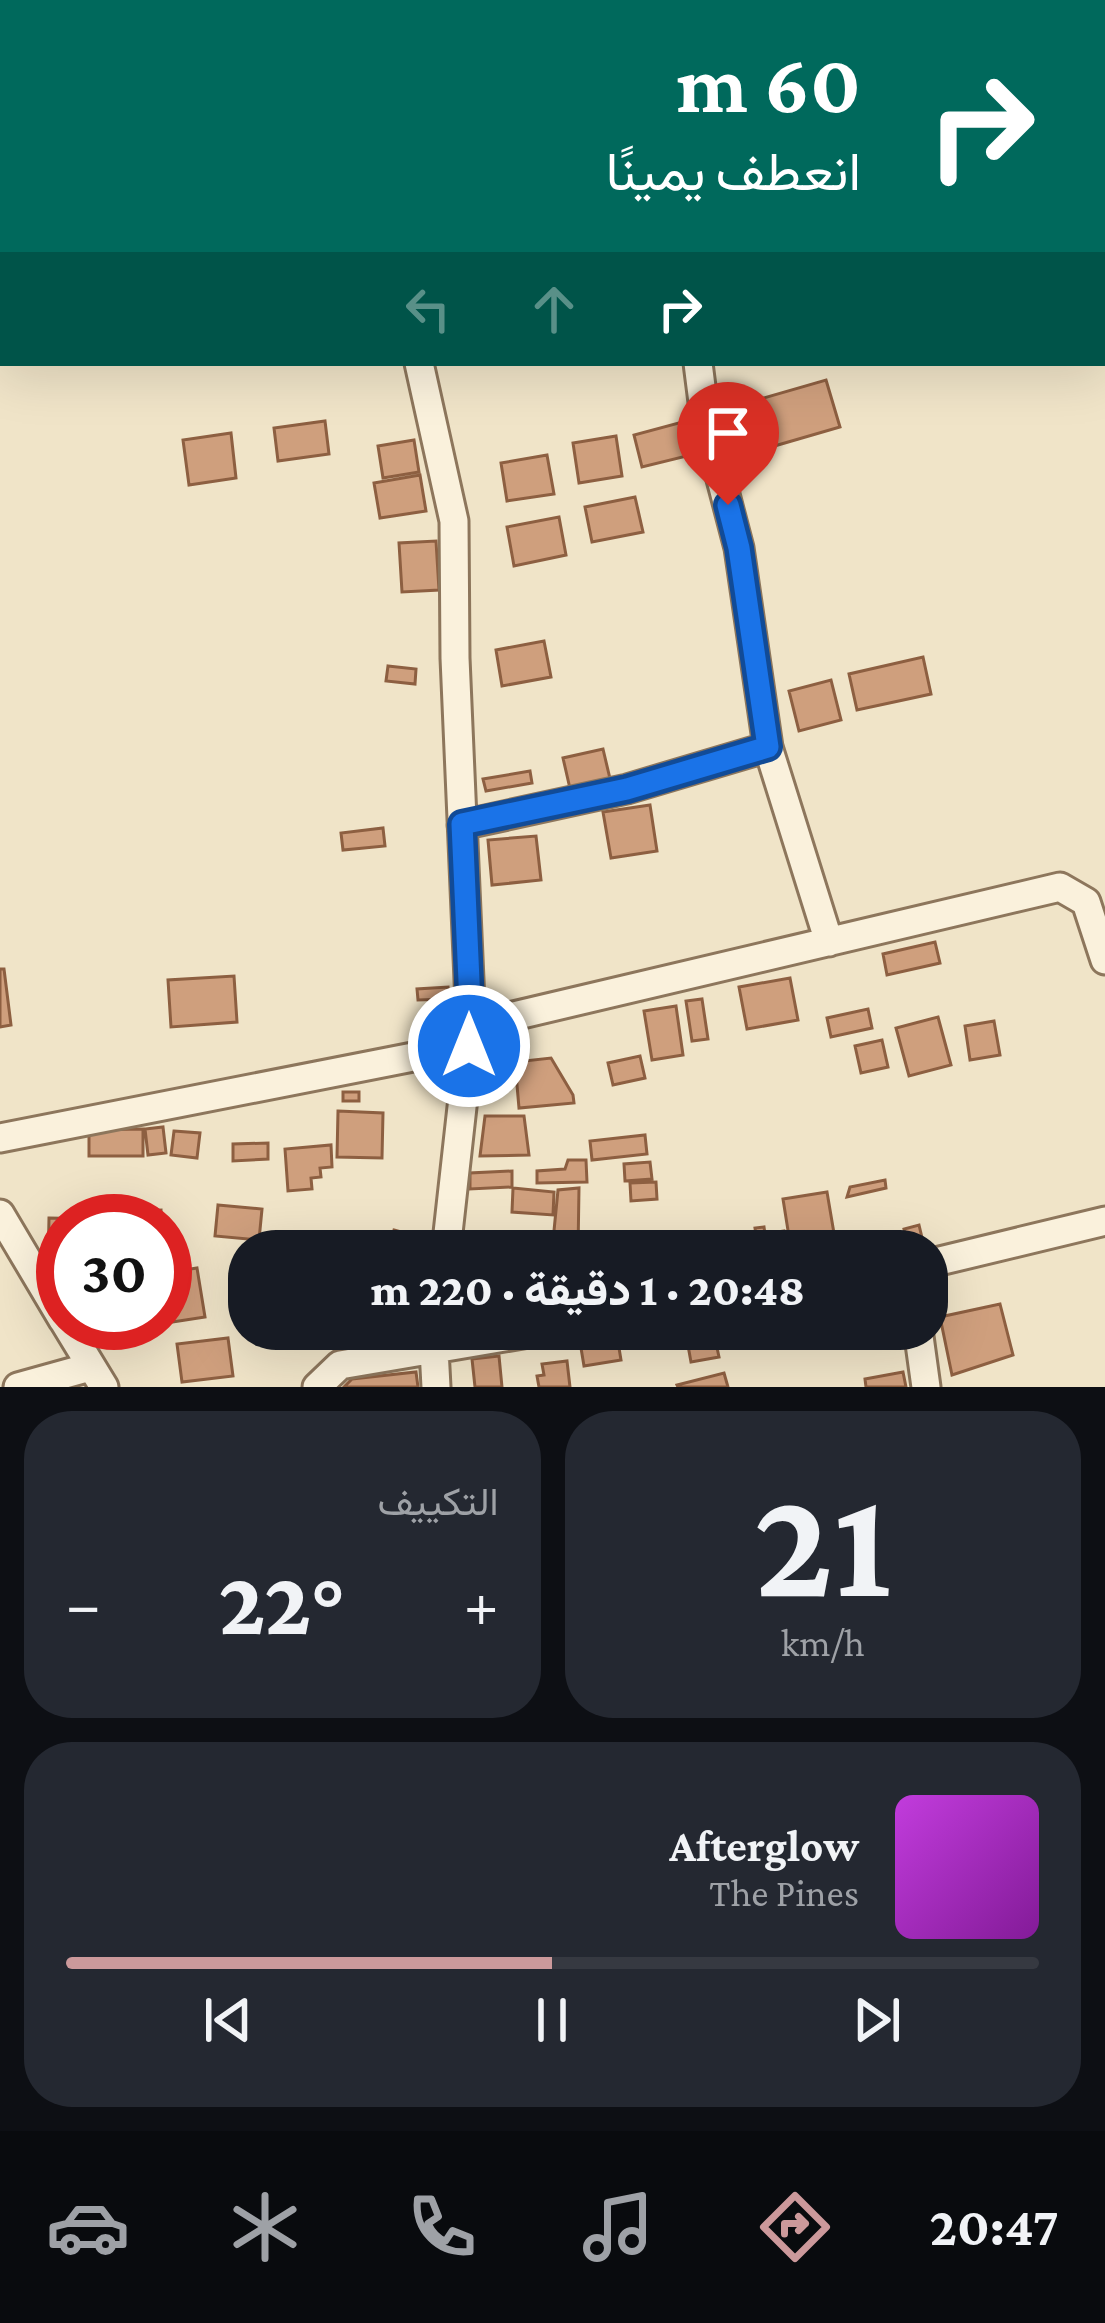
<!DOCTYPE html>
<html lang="ar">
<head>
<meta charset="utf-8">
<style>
  body { margin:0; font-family:"Crimson Pro",Vazirmatn,serif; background:#242831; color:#f1f3f6; direction:rtl; height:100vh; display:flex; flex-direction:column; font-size:45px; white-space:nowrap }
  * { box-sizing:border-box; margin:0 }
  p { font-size:39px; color:#9ea1a6 }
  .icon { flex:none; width:66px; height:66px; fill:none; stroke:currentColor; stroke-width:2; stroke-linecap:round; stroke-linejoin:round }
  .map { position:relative; height:1387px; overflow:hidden; direction:ltr }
  .details { display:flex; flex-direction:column; gap:24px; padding:24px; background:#0d0f14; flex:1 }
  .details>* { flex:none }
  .guide { position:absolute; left:0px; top:0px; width:1107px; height:366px; box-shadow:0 12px 48px #0002; direction:rtl; background:#00695c; color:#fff; overflow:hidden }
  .speed { position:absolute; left:36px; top:1194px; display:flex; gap:24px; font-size:60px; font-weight:700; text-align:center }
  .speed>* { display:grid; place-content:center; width:156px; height:156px; border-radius:50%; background:#171b24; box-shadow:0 12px 48px #0002; line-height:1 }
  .speed .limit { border:18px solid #d22; background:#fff; color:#111 }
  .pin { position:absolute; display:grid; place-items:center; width:102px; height:102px; color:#fff; margin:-123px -51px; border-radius:50% 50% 50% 0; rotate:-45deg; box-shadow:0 0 12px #0007 }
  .pin .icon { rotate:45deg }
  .me { position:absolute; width:132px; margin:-66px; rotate:0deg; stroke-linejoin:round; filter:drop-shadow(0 0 9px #0008) }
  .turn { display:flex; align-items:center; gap:42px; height:252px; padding:0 48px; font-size:54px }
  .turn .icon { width:156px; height:156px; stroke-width:2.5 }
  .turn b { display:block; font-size:84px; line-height:102px }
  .lanes { display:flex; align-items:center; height:114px; padding:0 48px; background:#0003; justify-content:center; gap:60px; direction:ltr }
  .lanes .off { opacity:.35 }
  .big { font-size:90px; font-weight:800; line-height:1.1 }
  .details .widget { flex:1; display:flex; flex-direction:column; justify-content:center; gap:18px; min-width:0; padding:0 42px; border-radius:48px; background:#242831 }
  .details .dial { align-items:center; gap:0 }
  .dial b { font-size:156px; line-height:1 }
  .song { display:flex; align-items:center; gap:36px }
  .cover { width:144px; height:144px; border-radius:18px; background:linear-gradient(135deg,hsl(290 70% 55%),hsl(290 70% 35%)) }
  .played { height:12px; border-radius:6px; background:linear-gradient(90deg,#cc999b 50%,#363941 50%) }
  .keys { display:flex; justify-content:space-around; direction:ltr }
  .heat { display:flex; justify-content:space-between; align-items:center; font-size:66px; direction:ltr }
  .details .tiles { flex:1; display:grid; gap:24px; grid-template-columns:1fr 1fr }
  .widget:last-child { grid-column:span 2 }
  .trip { position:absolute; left:228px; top:1230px; width:720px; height:120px; border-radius:48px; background:#171b24; box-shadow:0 12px 48px #0002; font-weight:800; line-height:120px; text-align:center; direction:rtl }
  .dock { display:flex; height:192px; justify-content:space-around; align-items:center; background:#090b0e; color:#9ea1a6 }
  .dock .icon { width:84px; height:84px }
  .dock .current { color:#cc999b }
  .dock b { font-size:54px; color:#f1f3f6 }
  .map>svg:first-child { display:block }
  .building { fill:#cf9f7d; stroke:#8d5f41; stroke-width:3 }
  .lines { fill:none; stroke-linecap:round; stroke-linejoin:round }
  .minor-casing { stroke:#8d765c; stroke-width:33 }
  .minor { stroke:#faf1dc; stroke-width:27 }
  .route-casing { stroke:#114b97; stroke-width:30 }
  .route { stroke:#1a73e8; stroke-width:21 }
</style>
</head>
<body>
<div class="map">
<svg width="1105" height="1387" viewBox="0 0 1105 1387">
  <rect width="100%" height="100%" fill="#f0e4c8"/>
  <path class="building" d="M248,0H297V3H249Z
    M826,380L840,427L771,447L729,408Z
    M325,421L329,454L278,461L274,428Z
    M686,421L695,454L642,467L634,435Z
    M231,433L236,478L189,485L183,440Z
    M616,436L622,476L579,483L573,443Z
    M414,440L419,472L383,478L378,446Z
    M547,455L554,494L507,501L501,463Z
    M420,475L426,511L380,518L374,483Z
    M635,497L643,532L592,542L585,507Z
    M559,517L566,555L514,566L507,527Z
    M436,541L439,590L402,592L399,543Z
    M544,641L551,677L502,686L496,650Z
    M923,657L931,694L857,710L849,674Z
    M388,666L416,669L415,684L386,681Z
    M831,680L841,720L799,731L789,691Z
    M603,749L611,783L571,793L563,758Z
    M530,771L532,783L486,791L483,779Z
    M650,805L657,851L611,858L603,812Z
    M383,828L385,846L343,850L341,833Z
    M536,836L541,880L492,885L488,840Z
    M935,942L940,963L887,975L883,954Z
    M0,969H4L11,1025L0,1027Z
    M234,976L237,1022L171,1027L168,980Z
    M790,978L798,1020L747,1029L739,987Z
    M448,987V999L418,1000L417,989Z
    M702,999L708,1039L692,1041L686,1001Z
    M676,1006L683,1055L652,1060L644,1011Z
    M868,1009L872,1028L831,1037L827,1018Z
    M938,1017L951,1065L909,1076L896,1028Z
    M994,1021L1000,1055L970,1060L965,1026Z
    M882,1040L888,1067L861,1073L855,1046Z
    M640,1056L645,1078L613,1085L608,1063Z
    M551,1058L573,1095L574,1103L519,1108L515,1062Z
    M343,1092H359V1101H343Z
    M338,1111L383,1113L382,1158L337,1157Z
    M485,1116H524L529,1155L480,1156Z
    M163,1127L166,1153L148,1155L145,1129Z
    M143,1129V1156H89V1130Z
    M174,1131L200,1133L197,1158L171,1155Z
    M645,1135L647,1154L592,1160L590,1141Z
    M268,1143V1159L233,1161V1144Z
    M331,1145L332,1167L320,1168L321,1177L311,1178L312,1189L288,1191L285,1149Z
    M568,1160H586L587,1182L537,1183V1171L565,1169Z
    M650,1162L652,1179L625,1181L624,1164Z
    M512,1171V1187L470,1189V1173Z
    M885,1180L886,1188L847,1197L850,1187Z
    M656,1182L657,1199L631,1201L630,1183Z
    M513,1188L554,1192L553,1215L512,1212Z
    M579,1188L578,1251H552L558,1190Z
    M827,1192L837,1251H818L816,1238L790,1243L783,1199Z
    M218,1205L262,1209L259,1240L215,1236Z
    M161,1210V1221H111V1212Z
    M49,1218L97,1219L63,1221V1267H48Z
    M919,1225L924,1246L909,1249L904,1229Z
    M764,1227L765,1234L784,1231L788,1251H739L738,1244L757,1241L755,1228Z
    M394,1230L419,1237L415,1251H389Z
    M670,1232L673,1251H630L628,1239Z
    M580,1244L601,1245V1251H580Z
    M197,1268L205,1317L153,1325L165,1323V1273Z
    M1000,1304L1013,1355L952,1375L940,1317Z
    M296,1329H341L338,1346L294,1338Z
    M685,1329H713L719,1357L691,1362Z
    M617,1336L621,1360L584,1366L580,1342Z
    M228,1338L233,1376L182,1382L177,1344Z
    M499,1356L502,1387H475L472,1359Z
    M567,1361L570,1387H539L537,1376L544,1375L542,1364Z
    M416,1372L418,1387H344L352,1379Z
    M903,1372L906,1387H866L865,1379Z
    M724,1373L728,1387H678L677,1385Z"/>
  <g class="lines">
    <g class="minor-casing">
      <path id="minor" d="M345,0V3
        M622,0V3
        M419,363L454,521L455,658L471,1026L446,1251
        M698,363L705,418L739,548L768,747L829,942
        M462,825L627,789L768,747
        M471,1026L1060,887L1086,902L1105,960
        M0,1138L469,1046
        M0,1214L63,1320
        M927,1264L1105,1221
        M65,1323L104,1387
        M918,1329L926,1387
        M18,1387L90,1367
        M317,1387L340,1365L552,1329
        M436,1387L434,1349L436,1329"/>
    </g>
    <use href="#minor" class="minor"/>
  </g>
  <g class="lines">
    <g class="route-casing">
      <path id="route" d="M469,1046L471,1026L462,824L627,789L768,747L739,548L728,505"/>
    </g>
    <use href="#route" class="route"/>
  </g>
</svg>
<div class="speed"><div class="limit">30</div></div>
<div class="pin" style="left:728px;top:505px;background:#d93025"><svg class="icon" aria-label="arrive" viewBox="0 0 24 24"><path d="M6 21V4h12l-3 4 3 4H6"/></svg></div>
<svg class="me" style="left:469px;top:1046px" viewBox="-20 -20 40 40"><circle r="17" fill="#1a73e8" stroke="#fff" stroke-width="3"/><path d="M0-11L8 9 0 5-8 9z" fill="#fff"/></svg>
<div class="trip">20:48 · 1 دقيقة · 220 m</div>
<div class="guide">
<div class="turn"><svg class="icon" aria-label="right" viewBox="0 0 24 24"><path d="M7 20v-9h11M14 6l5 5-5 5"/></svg><div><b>60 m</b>انعطف يمينًا</div></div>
<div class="lanes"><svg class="icon off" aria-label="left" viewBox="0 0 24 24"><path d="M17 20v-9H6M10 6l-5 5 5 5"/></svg><svg class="icon off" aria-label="ahead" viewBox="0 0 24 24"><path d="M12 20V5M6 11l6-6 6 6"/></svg><svg class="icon" aria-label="right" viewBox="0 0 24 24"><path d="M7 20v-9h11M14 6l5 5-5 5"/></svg></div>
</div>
</div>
<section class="details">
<div class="tiles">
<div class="widget dial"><b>21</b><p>km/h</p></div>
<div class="widget"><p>التكييف</p>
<div class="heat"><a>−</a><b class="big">22°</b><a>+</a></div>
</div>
<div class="widget">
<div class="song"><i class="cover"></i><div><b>Afterglow</b><p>The Pines</p></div></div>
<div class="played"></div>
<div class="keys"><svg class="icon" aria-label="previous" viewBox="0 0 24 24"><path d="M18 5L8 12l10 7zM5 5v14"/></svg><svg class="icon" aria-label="pause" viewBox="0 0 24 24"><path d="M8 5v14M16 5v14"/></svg><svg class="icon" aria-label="next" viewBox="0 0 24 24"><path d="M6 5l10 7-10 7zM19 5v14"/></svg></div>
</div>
</div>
</section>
<nav class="dock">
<b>20:47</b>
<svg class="icon current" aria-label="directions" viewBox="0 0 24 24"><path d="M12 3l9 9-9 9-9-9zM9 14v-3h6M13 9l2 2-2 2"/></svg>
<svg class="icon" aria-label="music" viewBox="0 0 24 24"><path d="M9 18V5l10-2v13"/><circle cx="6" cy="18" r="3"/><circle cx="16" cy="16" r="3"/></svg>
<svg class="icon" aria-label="phone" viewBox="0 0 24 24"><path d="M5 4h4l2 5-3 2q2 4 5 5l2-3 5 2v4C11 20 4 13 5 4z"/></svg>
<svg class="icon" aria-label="climate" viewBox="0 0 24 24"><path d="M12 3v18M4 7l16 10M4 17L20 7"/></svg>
<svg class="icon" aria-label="car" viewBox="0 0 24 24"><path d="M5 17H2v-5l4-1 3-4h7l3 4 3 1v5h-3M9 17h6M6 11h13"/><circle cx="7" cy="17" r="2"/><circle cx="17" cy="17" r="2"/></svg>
</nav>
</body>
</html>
